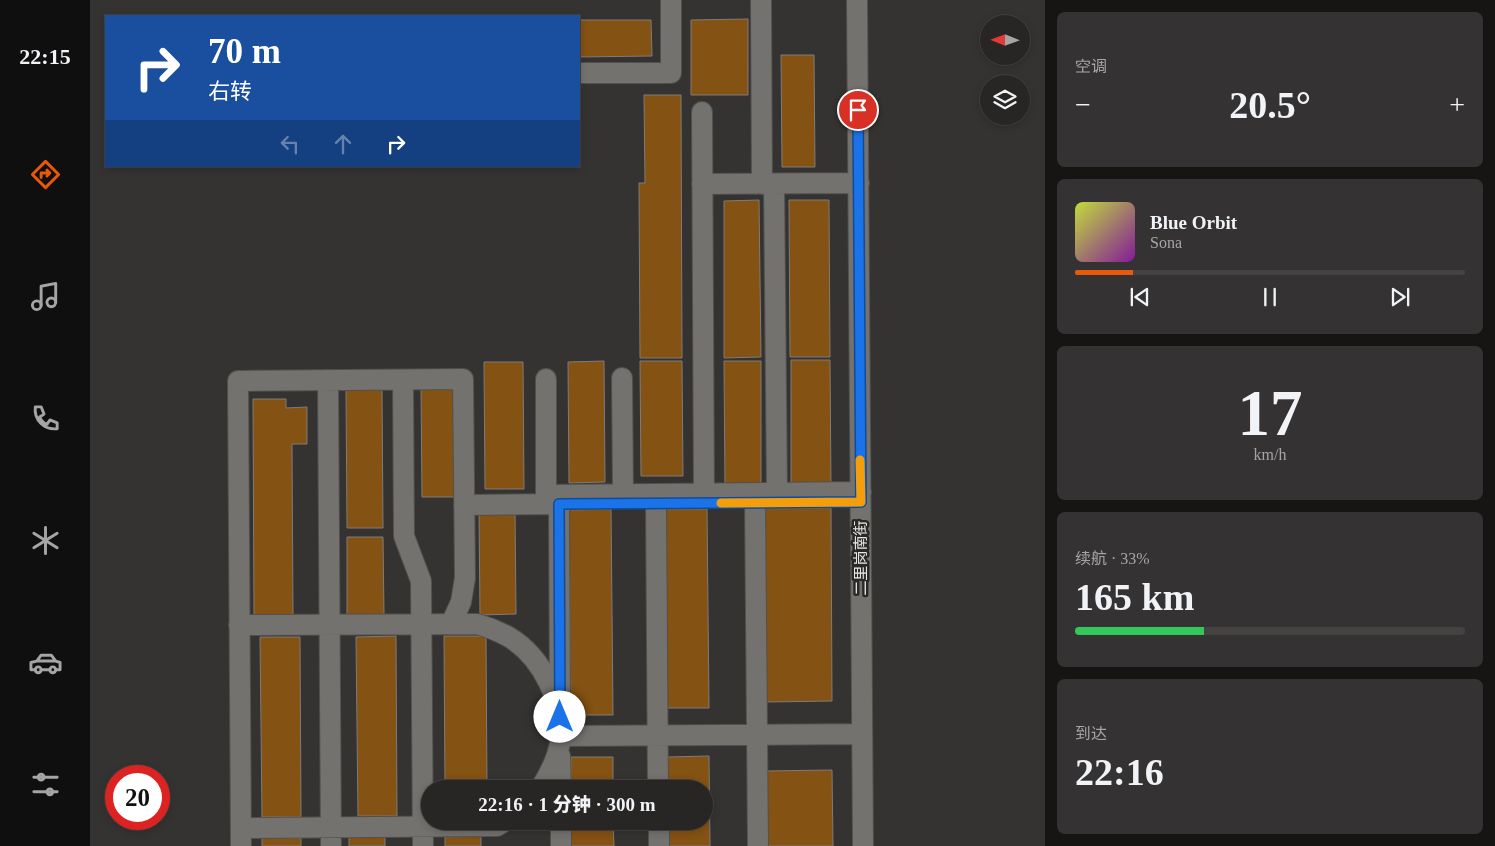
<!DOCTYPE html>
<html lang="zh">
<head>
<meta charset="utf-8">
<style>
  body { margin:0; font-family:"Times New Roman","Noto Sans SC",serif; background:#343232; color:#f1f3f6; height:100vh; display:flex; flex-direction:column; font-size:19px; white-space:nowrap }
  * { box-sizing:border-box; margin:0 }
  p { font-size:16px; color:#a5a5a7 }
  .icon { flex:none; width:28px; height:28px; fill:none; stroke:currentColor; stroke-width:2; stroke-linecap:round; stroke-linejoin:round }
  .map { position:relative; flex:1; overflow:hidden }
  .details { display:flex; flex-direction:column; gap:12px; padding:12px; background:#161514; width:450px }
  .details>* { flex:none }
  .banner { position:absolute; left:15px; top:15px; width:475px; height:152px; border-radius:0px; box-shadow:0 2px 8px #0003,0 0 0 1px #444342; background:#1a4fa0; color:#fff; overflow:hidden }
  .needle { width:32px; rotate:271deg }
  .fabs { position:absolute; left:890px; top:15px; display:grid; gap:10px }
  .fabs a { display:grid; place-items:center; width:50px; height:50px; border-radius:50%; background:#282625; box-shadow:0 2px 8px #0003,0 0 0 1px #444342; font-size:25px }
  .speed { position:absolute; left:15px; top:765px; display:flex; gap:10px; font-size:25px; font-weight:700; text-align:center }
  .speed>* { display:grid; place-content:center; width:65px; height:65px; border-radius:50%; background:#282625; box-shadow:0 2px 8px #0003,0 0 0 1px #444342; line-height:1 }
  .speed .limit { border:8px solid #d22; background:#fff; color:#111 }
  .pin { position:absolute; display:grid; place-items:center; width:42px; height:42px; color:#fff; margin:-21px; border:2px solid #fff; border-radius:50%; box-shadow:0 1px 5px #0007 }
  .me { position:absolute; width:55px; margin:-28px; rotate:0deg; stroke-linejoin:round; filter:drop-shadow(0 0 4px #0008) }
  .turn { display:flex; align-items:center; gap:18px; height:105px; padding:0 20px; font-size:22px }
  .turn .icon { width:65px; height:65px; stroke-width:2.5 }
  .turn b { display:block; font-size:35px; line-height:42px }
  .lanes { display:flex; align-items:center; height:48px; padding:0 20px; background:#0003; justify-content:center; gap:25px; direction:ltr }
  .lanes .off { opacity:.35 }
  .big { font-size:38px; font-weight:800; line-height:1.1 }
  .details .tile { flex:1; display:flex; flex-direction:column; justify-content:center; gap:8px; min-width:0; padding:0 18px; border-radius:8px; background:#343232 }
  .details .dial { align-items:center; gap:0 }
  .dial b { font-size:65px; line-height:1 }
  .song { display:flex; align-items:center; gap:15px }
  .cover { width:60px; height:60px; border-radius:8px; background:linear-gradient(135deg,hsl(70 70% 55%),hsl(290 70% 35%)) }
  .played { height:5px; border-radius:2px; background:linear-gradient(90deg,#ea580c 15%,#444342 15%) }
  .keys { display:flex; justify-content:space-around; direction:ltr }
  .heat { display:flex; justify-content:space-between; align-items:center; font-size:28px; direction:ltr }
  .charge { height:8px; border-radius:4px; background:linear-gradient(90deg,#34c759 33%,#444342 0) }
  .trip { position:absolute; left:331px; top:780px; width:292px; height:50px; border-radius:25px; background:#282625; box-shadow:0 2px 8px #0003,0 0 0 1px #444342; font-weight:800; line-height:50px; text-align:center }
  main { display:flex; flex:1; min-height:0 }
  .tabs { display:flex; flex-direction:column; width:90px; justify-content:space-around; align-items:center; background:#100f0f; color:#a5a5a7 }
  .tabs .icon { width:35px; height:35px }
  .tabs .current { color:#ea580c }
  .tabs b { font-size:22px; color:#f1f3f6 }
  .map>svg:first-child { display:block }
  .building { fill:#845212; stroke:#7f7c79 }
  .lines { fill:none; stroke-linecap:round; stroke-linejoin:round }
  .minor-casing { stroke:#52504e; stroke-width:22 }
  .minor { stroke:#74726f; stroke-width:20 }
  .route-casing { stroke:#114b97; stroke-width:12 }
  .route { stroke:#1a73e8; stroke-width:9 }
  .slow { stroke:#f59e0b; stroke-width:9 }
  .labels { text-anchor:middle; stroke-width:5; stroke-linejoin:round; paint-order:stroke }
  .street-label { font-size:15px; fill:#e9e8e6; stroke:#2b2927 }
</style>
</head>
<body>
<main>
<nav class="tabs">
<b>22:15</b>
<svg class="icon current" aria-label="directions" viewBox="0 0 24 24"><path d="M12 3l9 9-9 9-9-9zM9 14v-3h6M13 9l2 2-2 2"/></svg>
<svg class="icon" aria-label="music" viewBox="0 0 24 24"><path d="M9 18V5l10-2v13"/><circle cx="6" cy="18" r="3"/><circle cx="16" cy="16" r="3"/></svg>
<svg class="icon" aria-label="phone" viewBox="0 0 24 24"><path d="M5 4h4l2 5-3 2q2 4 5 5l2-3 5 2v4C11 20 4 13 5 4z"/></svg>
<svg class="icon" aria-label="climate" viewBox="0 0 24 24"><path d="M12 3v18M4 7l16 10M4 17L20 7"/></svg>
<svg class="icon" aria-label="car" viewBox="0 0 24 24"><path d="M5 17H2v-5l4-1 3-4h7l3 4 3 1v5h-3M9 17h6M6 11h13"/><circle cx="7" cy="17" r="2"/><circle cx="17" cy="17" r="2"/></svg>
<svg class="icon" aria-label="filters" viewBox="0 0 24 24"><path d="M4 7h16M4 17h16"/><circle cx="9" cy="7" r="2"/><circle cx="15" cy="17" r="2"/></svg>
</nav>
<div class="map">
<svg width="955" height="846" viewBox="0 0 955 846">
  <rect width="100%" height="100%" fill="#353331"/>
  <path class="building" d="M658,19V95H601V20Z
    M489,20H561L562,56L489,57Z
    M691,55H724L725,167H692Z
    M554,95H591L592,358H550L549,183H555Z
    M669,200L671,357L634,358V201Z
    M699,200H739L740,357H700Z
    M701,360H740L741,487H701Z
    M514,361L515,482L479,483L478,362Z
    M550,361H592L593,476H551Z
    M634,361H671V487L635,488Z
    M394,362H433L434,489H395Z
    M364,388L365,497H332L331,389Z
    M256,389H292L293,528H257Z
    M163,399H196V408L217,407V444H202L203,616H164Z
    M675,508H741L742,701L676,702Z
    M521,509L523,715H481L479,510Z
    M575,509H617L619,708H577Z
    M389,510H425L426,614L390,615Z
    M257,537H293L294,615L257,616Z
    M306,636L307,816H268L266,637Z
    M354,636H396L397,789H355Z
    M170,637H210L211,817H172Z
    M619,756L620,846H578L577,821H615V789H577V757Z
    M481,757H523V789H481Z
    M742,770L743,846H677L676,771Z
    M481,821H523L524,846H481Z
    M391,836V846H355V837Z
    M259,837H295V846H259Z
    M172,838H211V846H172Z"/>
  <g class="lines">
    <g class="minor-casing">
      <path id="minor" d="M671,0L672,184
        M767,0L773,846
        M489,73H581V0
        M612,112L614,494
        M612,184L769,183
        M684,184L687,493
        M532,378L533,494
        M456,379V495L771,492
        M238,380L241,846
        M313,380L314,536L331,581L333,846
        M665,502L668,846
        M566,503L568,789
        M469,504L470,702
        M374,505L472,504
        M149,625L387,624C398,627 408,631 419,637C452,657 475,703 470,743C467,759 459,775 450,789
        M470,736L772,734
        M470,756L471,789
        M471,821V846
        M569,821V846
        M151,828L407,826L415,821
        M151,846L148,381L373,379L375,578L371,602L361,624"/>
    </g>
    <use href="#minor" class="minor"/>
  </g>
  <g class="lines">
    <g class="route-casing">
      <path id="route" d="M470,717L469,504L771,502L768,110"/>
    </g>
    <use href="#route" class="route"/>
    <path class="slow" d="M631,503L771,502L770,460"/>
  </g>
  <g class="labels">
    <g class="street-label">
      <text transform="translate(771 558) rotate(-90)" y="5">二里岗南街</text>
    </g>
  </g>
</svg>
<div class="fabs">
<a><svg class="needle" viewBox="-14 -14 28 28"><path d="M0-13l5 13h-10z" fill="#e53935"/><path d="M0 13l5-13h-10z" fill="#a5a5a7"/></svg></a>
<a><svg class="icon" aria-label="layers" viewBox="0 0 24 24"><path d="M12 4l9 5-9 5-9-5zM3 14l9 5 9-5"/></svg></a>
</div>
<div class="speed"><div class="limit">20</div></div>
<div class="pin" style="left:768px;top:110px;background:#d93025"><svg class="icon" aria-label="arrive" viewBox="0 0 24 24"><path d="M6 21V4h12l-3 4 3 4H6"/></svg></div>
<svg class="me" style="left:470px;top:717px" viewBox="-20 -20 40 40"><circle r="19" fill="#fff"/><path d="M0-13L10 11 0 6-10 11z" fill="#1a73e8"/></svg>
<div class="trip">22:16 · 1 分钟 · 300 m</div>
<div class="banner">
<div class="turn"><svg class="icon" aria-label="right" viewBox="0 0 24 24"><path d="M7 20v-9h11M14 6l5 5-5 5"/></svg><div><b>70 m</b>右转</div></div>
<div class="lanes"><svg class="icon off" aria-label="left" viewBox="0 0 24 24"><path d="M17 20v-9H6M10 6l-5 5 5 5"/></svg><svg class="icon off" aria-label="ahead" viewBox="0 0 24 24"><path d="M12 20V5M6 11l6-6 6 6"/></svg><svg class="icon" aria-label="right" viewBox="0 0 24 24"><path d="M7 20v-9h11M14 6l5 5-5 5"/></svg></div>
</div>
</div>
<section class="details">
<div class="tile"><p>空调</p>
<div class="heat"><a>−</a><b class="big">20.5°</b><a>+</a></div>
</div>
<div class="tile">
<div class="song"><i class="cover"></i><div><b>Blue Orbit</b><p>Sona</p></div></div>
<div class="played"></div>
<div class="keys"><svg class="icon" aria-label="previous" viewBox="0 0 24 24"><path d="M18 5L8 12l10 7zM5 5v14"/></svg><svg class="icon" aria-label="pause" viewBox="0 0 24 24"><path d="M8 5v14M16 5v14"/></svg><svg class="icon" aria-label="next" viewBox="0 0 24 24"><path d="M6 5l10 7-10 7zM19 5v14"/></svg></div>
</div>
<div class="tile dial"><b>17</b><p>km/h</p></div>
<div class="tile"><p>续航 · 33%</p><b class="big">165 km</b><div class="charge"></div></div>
<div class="tile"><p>到达</p><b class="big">22:16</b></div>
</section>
</main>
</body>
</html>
